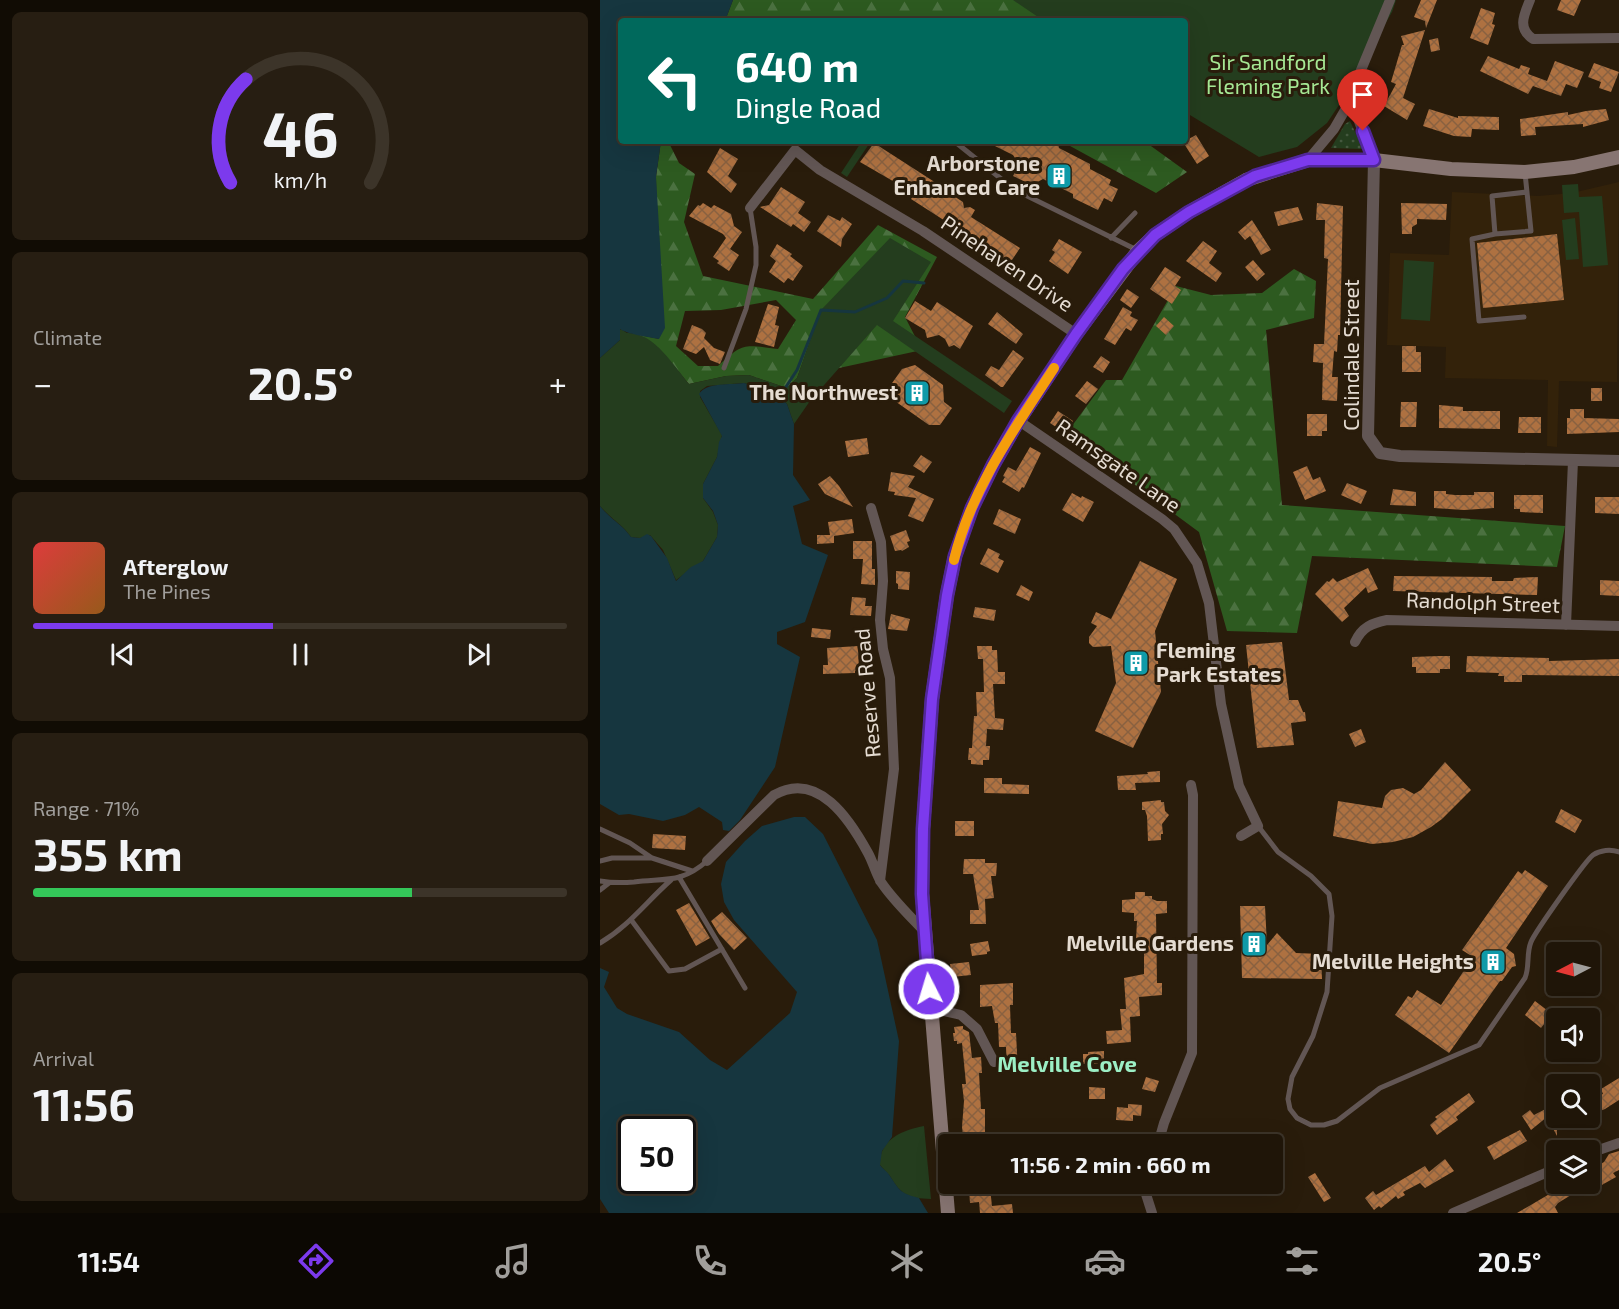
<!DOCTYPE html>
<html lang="en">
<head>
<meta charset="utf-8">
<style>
  body { margin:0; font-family:"Exo 2",sans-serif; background:#271e12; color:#f1f3f6; height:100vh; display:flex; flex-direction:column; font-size:22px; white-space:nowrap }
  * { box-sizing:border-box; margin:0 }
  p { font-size:20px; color:#a19f9c }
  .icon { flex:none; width:33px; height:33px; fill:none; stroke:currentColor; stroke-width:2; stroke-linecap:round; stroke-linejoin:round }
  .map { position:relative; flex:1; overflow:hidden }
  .drawer { display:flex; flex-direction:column; gap:12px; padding:12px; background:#110c04; width:600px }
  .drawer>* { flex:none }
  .hud { position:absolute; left:18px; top:18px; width:570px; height:126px; border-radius:6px; box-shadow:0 6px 24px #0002,0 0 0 2px #3c3429; background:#00695c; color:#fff; overflow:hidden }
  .needle { width:39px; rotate:264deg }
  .tools { position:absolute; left:946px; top:942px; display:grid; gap:12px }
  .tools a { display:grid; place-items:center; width:54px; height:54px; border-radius:6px; background:#1f1508; box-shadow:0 6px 24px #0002,0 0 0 2px #3c3429; font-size:30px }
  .speed { position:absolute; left:18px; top:1116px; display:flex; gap:12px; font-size:30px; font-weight:700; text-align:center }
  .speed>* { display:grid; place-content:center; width:78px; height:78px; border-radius:50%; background:#1f1508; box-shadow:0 6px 24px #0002,0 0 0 2px #3c3429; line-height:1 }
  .speed .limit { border:3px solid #111; border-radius:9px; background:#fff; color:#111 }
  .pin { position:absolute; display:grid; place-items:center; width:51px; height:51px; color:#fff; margin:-62px -26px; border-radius:50% 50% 50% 0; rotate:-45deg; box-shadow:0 0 6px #0007 }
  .pin .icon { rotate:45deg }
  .me { position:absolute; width:66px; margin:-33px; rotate:355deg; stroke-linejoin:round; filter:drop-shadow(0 0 4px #0008) }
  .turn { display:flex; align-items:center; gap:21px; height:126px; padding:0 18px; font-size:27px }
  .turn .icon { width:78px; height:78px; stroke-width:2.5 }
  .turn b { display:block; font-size:42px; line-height:51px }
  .big { font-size:45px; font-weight:700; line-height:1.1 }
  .drawer .tile { flex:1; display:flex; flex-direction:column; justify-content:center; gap:9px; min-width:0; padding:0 21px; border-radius:9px; background:#271e12 }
  .drawer .dial { align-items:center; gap:0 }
  .dial svg { height:156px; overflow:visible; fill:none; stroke:#3c3429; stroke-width:7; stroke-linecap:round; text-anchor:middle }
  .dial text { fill:#f1f3f6; stroke:none }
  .song { display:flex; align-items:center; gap:18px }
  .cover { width:72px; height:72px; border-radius:9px; background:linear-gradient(135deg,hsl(0 70% 55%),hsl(30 70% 35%)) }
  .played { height:6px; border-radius:3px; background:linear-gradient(90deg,#7c3aed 45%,#3c3429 45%) }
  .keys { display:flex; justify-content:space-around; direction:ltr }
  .heat { display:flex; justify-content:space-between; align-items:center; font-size:33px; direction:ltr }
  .charge { height:9px; border-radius:4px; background:linear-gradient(90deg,#34c759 71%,#3c3429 0) }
  .trip { position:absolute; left:338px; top:1134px; width:345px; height:60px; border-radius:6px; background:#1f1508; box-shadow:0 6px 24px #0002,0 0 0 2px #3c3429; font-weight:700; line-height:60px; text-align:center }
  .tab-bar { display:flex; height:96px; justify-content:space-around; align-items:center; background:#0c0803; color:#a19f9c }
  .tab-bar .icon { width:42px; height:42px }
  .tab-bar .selected { color:#7c3aed }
  .tab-bar b { font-size:27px; color:#f1f3f6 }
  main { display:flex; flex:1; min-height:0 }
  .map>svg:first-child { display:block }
  .built { fill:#33220a }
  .grass { fill:url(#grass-dots) }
  .forest { fill:url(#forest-firs); fill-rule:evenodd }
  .park { fill:#243d1e }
  .water { fill:#16363f; fill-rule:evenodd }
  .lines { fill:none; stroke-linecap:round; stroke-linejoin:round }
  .stream { stroke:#16363f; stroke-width:3 }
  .building { fill:url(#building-cross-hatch) }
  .service { stroke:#625654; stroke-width:5 }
  .minor { stroke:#625654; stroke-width:10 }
  .tertiary { stroke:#625654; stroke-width:12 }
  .secondary { stroke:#877572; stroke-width:14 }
  .route-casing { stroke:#51269a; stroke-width:15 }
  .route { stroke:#7c3aed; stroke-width:10 }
  .slow { stroke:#f59e0b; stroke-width:10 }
  .labels { text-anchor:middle; stroke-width:6; stroke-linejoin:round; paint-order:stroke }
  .park-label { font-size:21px; fill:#a6e894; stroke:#291c0b }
  .poi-label { font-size:21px; font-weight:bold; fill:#e5dcd2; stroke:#291c0b; text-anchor:end }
  .street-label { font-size:21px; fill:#e5dcd2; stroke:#291c0b }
  .neighbourhood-label { font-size:22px; font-weight:bold; fill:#9cefc5; stroke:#291c0b }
</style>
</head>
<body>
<main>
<section class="drawer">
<div class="tile dial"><svg viewBox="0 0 100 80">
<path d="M14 69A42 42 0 1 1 86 69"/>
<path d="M14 69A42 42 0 0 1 22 16" stroke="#7c3aed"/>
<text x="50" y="56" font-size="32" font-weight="700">46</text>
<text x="50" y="72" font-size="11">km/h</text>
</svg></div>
<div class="tile"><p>Climate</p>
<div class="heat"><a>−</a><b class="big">20.5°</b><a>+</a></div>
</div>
<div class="tile">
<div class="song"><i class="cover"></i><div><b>Afterglow</b><p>The Pines</p></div></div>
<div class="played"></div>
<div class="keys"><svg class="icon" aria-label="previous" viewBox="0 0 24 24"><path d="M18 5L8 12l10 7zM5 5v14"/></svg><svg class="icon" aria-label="pause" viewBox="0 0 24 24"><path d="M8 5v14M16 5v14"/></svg><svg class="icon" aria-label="next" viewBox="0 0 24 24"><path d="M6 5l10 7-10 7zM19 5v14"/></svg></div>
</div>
<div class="tile"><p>Range · 71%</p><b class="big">355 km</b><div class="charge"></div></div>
<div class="tile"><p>Arrival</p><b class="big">11:56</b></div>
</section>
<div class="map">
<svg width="1019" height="1213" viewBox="0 0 1019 1213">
  <defs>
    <pattern id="grass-dots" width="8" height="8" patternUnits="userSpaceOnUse" patternTransform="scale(1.5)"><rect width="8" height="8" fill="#243d1e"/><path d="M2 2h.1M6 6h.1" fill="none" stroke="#44583e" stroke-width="1.8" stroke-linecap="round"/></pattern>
    <pattern id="forest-firs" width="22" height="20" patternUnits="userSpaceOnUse" patternTransform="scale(1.5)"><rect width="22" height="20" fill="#2d5a20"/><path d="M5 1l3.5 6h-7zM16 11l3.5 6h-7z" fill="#4b7140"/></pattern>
    <pattern id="building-cross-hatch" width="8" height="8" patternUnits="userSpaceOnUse" patternTransform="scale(1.5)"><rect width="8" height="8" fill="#ae7141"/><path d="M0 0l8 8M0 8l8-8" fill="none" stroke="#896140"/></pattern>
  </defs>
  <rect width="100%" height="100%" fill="#291c0b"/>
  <path class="built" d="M1019,182L1017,382L959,381L957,447L947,446L948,380L845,378L846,347L787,345L790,253L849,255L852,192L938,196L972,193Z"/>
  <path class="grass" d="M750,121L763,149L731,148L745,124Z"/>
  <path class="forest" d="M133,0H771L585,112V21H125Z
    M61,141H68L79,163L95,174L84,222L103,276L213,299L278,225L337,257L305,317L322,350L239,368L233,367L221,311L197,378L187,388L149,375L126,376L89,384C73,365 59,344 35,334L59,339L56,177ZM176,300L196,320L178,349C143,345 144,342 118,366H98L76,346L85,311L121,310Z
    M461,141H544L587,172L556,193Z
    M694,269L716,281L714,318L666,330L682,505L965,526L957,567L712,556L697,633L627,631L599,532L466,434L506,380H522L576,286L611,295L662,293Z"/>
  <path class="park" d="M413,0H796L792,12L767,56L769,60L727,123L697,147L659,157L585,112V21H444Z
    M262,141H271L247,177L241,173Z
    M978,184L979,197L1002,196L1008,265L983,267L979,212L964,213L962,185Z
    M975,218L979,259L966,260L962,220Z
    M290,238L331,262L293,321L412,401L404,413L277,325L210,401L194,424L187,404L178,395L161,392L153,386L144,383L107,386L100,391V397L122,435L117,457L103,484V498L113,512L118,525L117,537L103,561L76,580L63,550L50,535L40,538L31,537C22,524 10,518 0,506V358L20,340L19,331L21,329L27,333C53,331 74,366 89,384L126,376L149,375L187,388L197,378L221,310Z
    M804,260L834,262L830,321L801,319Z
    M324,1126L331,1199C308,1198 301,1195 290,1176C287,1172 283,1169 280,1165C279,1139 303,1130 324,1126Z"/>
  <path class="water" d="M0,0H133L125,21H21V141H61L56,177L65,328L59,339C48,337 27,334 20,329V340L0,358Z
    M144,383L153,386L161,392L178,395L187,404L194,424L193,475L210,500L193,506L202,544L228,555L205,622L177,632V644L200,657L175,767L140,820L129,831L123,830L122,822L99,807L85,815L63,821L29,814L19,815L0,804V506C9,518 22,524 31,537L40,538L47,534L51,536L67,558L76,581L91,567L103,561L117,537L118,525L113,511L103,498V484L117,457L119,442L122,436L99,394C106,382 131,385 144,383Z
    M194,817H205L223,834L277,940L299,1041L292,1137L282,1151L280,1165C283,1169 287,1171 290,1176C300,1191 300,1193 319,1198L328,1213H9L0,1199V968L9,972L4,987L17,1008L27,1014L79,1032L110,1060L127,1070L190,1013L197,992L134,920L124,902L121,884L126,862L145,841L162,826ZM32,1130H82V1180H32Z"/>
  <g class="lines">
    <path class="stream" d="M180,396L197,370L221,310L255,312L287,298L303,281L324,283"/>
  </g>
  <path class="building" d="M821,0H837L826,28L825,21L814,17Z
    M961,0H981L974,16L957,10Z
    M881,8L895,13L892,24L895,25L888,45L870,38Z
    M825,30L803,98L815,104L807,120L784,106L796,84L791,82L802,45H804L801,36Z
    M838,38L840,50L831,52L829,40Z
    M888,56L919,69L921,65L930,68L928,74L947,81L955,61L984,72L977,88L966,84L961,96L933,86L928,94L880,71Z
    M994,63L1019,72L1011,92L999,88L1001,82L988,77Z
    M829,109L858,118V116L899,117V130L872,129L871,137L854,136L823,126Z
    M1006,109L1009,120L983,127V124L935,127L936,135L921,136L920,119L968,112V115L986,111Z
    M596,135L609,156L597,164L583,142Z
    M385,141H454L458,143L459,148L490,164V169L511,180L509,185L518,189L512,202L504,198L498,210L473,198V194L443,179L432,185L413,176L419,164L413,155Z
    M274,143L347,190L346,191L363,202L364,208L370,207L375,210L371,217L420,248L408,266L385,251L383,254L372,247L373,245L364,239L367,235L311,199L313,196L298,184L260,162Z
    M120,148L138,159L128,176L137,184L131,193L107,172Z
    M181,187L205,202L198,213L211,222L204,232L193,224L191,227L160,207L169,205Z
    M103,203L111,208L114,205L131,214L134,226L142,232L130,249L139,255L129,271L117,263L119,261L113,257L126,238L123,234L89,216L98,205L100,206Z
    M717,203L743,206L740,335H738L737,352L734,351L732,377H738L737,401L722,400L723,363L713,362L714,344H724L728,259L724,258L725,220H716Z
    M801,203L847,204L846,220L817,219V224L812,227V234H802Z
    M698,207L703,220L678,226L674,212Z
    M228,215L240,221L242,217L252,224L242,239L241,247L217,231Z
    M652,220L671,250L661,255L650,236L645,240L638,232Z
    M957,234L964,300L883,308L877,243Z
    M459,239L482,252L468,274L449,261L455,252L452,250Z
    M603,241L617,251L609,263L622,273L616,282L586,261Z
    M177,244L192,254L190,256L203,266L193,281L188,278L184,283L169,272L176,261L170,256Z
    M653,260L665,274L657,281L645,267Z
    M565,267L581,277L575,286L581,290L572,304L550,289Z
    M527,289L539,297L531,308L520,300Z
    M315,301L331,311L337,302L373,326L360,349L354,345L349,347L345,339L339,335L327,338L325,330L305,318Z
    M168,304L179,307L175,325L179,326L174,347L155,342Z
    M523,307L532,312L530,316L538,320L531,331L526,328L515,345L504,339Z
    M397,312L423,334L416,344L388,324Z
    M564,317L574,326L566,335L556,326Z
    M92,325L102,329L106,333L104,338L114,348L125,352L120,364L110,360L104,347L96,354L83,349Z
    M802,346H816V352H821V372H802Z
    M413,350L424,358L403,387H401L385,375L391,366L399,370Z
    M501,356L510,362L503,373L493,367Z
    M315,365L343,385L344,402L352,408L340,425H329L292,399L290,386L302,369Z
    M487,381L498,389L486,404L475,396Z
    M991,388H1002V401H991Z
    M801,402H817L816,427H800Z
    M839,405L863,407V411H900V429L839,428Z
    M970,409H984V418L1019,419V432L967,434V418H970Z
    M458,411L473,421L465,433L450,423Z
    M707,414H727V431H722V436H707Z
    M919,417H941V433H918Z
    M267,438L269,454L248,457L245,441Z
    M430,447L441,453L424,488L422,487L419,492L402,482L405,477L403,476L408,467L416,471Z
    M321,455L332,462L324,473L313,466Z
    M707,466L713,480L720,477L726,491L705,500L693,472Z
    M291,472L315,476L308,487L334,499L323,522L308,516L316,498L294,495L295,492L288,491Z
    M230,476L239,486L253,507L225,494L218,484Z
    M747,483L767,491L761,504L741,495Z
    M793,489L816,492V506L790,505Z
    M834,491H846V494L855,495H874V492H894V508L864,510L834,508Z
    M472,493L481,498L482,496L494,502L483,522L462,510Z
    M914,495H943V513L920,512V509H914Z
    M995,497H1019V514L995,513Z
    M399,509L421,519L415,534L393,524Z
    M252,519L254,533L234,536V543L217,544V535H230L228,522Z
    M306,530L310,541L307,542L309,547L302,551L301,550L295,551L290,536Z
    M253,541H272V569H275V585L261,584L263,559H253Z
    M388,548L400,554L398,558L404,561L398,573L380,564Z
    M540,561L577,579L555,631L561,692L533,748L495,731L516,683L511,646L493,647L489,643V637L497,626L491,623L496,612L511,619Z
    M768,568L778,589L768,593L766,587L744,608L749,616L742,622L715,594L727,581L729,582L733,578L737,582Z
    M296,571L310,572L309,590L298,589V584L296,583Z
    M794,576L892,577V581H913L914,578L938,577L937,595L793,591Z
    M1000,580L1019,581V596L1000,595Z
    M421,585L433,592L429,601L416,595Z
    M252,597L266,598L265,606H272L271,616L250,615Z
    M375,607L396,610L394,621L373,617Z
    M291,614L310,619L307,631L288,629Z
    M212,628L231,630L230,639L211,637Z
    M682,642L689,700H698L703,712H705L706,721L691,723L694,745L657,748L646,645Z
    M258,646L259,671H255V673L223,674V665H228L227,648Z
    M377,646H392V650H397L398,672H405V684H393L395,718L404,719L403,730L387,729L386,746H390L389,760H383V765L371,764V760H368L369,748H372L374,716H377L376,692H384L383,659H378Z
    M839,656H850V669H840V673H816V667H812V657Z
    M867,656L949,658V661L1019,659V676L922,675V682H904V676H898L899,673L866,672Z
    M761,729L766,742L755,747L749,734Z
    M845,762L871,790L842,819L831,827L813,837L793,842L772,844L733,836L738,801L782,808L785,796L791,790L803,788L814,794L821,790Z
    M560,771V782L535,783L536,790H518L517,776L548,774L547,772Z
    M384,778H402V784L429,785V794L384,793Z
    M561,800V802H564L565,811L569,815L562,824L563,834H561V840L548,841L547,816L545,810H542V802Z
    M961,809L982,820L975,833L955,822Z
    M355,821H374V836H355Z
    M53,834L86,836L85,850L52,848Z
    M364,859H385V863H397L396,876H391L394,898L385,899L386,924H370V910H379L373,874H363Z
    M925,870L948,886L906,948L914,954L916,966L912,967L902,981H900L849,1053L795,1015L808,996L812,998L817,990L841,1005L873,957L862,950L918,871L922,874Z
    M535,892H545V896H552V899L557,901H567V913L556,914L557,983H562V995L539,997L540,1016L530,1017L531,1042L507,1044L506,1031L522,1030L520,1009H526L524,978L544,974V940H536L537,921H534V913L522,912V900L535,899Z
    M89,903L110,938L96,946L76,910Z
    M640,906H665L667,945L677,933L696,953L721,954L722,979L642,978Z
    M122,912L147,938L134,950L119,934L111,921Z
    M388,941L390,951L387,952V954L372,956L370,944Z
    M369,962L371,975L352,977L350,964Z
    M413,983V1005H410L411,1033H416L418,1072H407L406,1047H399L398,1023H395L392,1006L380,1007V985Z
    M935,1001L952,1014L941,1028L925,1015Z
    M363,1026V1029L369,1032L372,1058L381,1057L382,1073H379L381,1109H385V1135L381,1136L382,1144H364L362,1127L364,1101L362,1084H366L362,1043L357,1044V1041H354L353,1033H355L354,1027Z
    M504,1051V1063L483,1064V1054H488V1052Z
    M546,1077L559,1081L555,1092L542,1089Z
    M1019,1078V1100L1005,1109L990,1115V1098L1003,1094L1001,1089Z
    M489,1087L505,1088V1099H489Z
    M869,1093L875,1102L856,1117L858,1120L837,1135L830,1125L837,1119L835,1117Z
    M957,1103V1136L947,1117L931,1130L922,1116L930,1110L934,1115Z
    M528,1104L542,1105L541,1116L533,1115V1121L516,1120L517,1107L528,1108Z
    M920,1130L927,1141L894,1160L887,1147Z
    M1019,1151V1170L1013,1173L1016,1177L1000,1186L991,1170L1004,1162L1009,1154Z
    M845,1159L854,1171L825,1188L820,1183L803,1192L805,1195L798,1199L796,1196L781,1208L779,1206L774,1210L765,1198L773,1191L776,1195L825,1166L829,1172Z
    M715,1173L731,1198L724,1202L708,1177Z
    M962,1184H989L958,1203L955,1207L958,1213H917L958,1189L957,1187Z
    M390,1188L392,1206L412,1204L413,1213H380L379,1202L370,1203L369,1190Z"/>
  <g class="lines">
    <path class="service" d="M354,141L415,190L537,250
      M895,234L931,231L925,173
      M511,238L535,213
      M924,317L879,321L872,239L895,234L892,196L927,192
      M124,368L146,309L156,265V247L150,208
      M658,826L678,852L711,876L729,894L732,916L727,992L713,1036L692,1077L688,1099L690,1109L697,1118L711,1125H724L737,1121L780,1088L879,1045L925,978C930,966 926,954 931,942C935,932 985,861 993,855C1000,850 1011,849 1019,852
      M0,829L30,843L52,858L92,871
      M0,861L12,858H50
      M79,877L145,988
      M0,881C12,883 22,883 34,882C64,878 81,884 107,861
      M0,890L9,883
      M32,921L69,971L85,969L122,949
      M0,943C29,926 46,902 71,880"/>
    <path class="minor" d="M930,0C924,15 917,28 933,39L1019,38
      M752,98L758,119L774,160
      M708,160L734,129L752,98L759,75L790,0
      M150,208L195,150L220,170L323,231L476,334
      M419,421L562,519L574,529L597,563L609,603L621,704L639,786L658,826L641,836
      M271,508L281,542L283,581L280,620L283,649L290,678L294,769L280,881
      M966,625L973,461
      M755,642C762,627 772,623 787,620L1019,626
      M107,861L174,795C218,770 250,820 268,853C273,862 276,874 281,882C293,900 310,916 324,931
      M331,1008L361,1015L377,1029L394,1062
      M558,1144L564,1123L592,1053L593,795L591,785
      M990,1153L1019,1143
      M547,1184L545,1191L552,1213
      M853,1213L957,1168"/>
    <path class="tertiary" d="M774,160L768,436L780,453L800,456L1019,461"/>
    <path class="secondary" d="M348,1213L322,893L323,829L332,699L347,595L355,556L372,508L393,465L416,425L476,334L538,251L555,235L589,212L646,180L708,160H774L851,169L925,172L974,167L1019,157"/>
  </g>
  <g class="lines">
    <g class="route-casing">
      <path id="route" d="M329,989L322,894L323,829L332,699L347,595L355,556L372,508L393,465L418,421L476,334L523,269L555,235L589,212L655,176L708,160H774L763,131"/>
    </g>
    <use href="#route" class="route"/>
    <path class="slow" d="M354,560C371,489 415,428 454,368"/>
  </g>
  <defs>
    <g id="building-square" transform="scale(1.35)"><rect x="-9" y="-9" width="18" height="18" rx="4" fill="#0f9aa8" stroke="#291c0b"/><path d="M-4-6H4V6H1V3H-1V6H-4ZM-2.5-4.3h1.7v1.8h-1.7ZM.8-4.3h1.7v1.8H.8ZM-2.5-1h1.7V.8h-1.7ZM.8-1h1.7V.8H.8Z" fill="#fff"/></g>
  </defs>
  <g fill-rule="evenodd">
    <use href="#building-square" x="459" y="176"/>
    <use href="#building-square" x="317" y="393"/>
    <use href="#building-square" x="536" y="663"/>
    <use href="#building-square" x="654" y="944"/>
    <use href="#building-square" x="893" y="962"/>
  </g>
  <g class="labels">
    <g class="park-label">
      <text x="668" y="70">Sir Sandford<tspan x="668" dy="24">Fleming Park</tspan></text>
    </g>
    <g class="poi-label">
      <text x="440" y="171">Arborstone<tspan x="440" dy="24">Enhanced Care</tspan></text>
      <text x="298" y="400">The Northwest</text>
      <text x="556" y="658" text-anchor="start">Fleming<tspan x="556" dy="24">Park Estates</tspan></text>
      <text x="634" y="951">Melville Gardens</text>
      <text x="874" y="969">Melville Heights</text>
    </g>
    <g class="street-label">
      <text transform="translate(407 264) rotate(34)" y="7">Pinehaven Drive</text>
      <text transform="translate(752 355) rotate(-90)" y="7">Colindale Street</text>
      <text transform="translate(518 466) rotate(35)" y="7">Ramsgate Lane</text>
      <text transform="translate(883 603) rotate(2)" y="7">Randolph Street</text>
      <text transform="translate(268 693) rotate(-95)" y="7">Reserve Road</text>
    </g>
    <g class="neighbourhood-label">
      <text x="467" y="1072">Melville Cove</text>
    </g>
  </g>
</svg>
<div class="tools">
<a><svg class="needle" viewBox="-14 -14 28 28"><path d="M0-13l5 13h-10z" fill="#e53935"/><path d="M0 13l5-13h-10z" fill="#a19f9c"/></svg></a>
<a><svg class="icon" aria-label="sound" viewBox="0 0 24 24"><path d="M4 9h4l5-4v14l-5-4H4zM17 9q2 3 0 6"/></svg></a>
<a><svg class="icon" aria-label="search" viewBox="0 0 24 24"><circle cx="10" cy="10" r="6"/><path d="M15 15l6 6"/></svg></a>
<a><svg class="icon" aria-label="layers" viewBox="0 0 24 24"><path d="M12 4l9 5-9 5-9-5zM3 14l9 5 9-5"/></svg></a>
</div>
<div class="speed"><div class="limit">50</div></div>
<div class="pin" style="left:763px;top:131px;background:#d93025"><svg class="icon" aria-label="arrive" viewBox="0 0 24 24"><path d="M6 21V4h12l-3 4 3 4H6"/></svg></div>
<svg class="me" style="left:329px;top:989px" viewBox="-20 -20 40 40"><circle r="17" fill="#7c3aed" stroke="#fff" stroke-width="3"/><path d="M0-11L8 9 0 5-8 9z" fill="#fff"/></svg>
<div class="trip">11:56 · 2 min · 660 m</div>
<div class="hud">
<div class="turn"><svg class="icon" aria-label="left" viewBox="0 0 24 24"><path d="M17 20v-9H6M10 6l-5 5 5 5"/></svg><div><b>640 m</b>Dingle Road</div></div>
</div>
</div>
</main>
<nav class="tab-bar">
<b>11:54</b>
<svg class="icon selected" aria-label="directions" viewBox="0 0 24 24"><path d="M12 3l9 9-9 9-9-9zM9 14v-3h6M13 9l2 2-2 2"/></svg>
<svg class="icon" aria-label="music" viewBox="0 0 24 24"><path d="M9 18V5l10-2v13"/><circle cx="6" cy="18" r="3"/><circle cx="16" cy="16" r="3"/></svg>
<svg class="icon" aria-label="phone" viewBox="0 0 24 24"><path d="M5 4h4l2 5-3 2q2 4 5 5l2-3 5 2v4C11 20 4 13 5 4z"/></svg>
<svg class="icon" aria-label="climate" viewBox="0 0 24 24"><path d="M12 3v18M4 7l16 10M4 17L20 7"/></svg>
<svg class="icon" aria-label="car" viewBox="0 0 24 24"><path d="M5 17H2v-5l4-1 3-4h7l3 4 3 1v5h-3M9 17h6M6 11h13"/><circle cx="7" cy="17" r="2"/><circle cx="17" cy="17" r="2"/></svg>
<svg class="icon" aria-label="filters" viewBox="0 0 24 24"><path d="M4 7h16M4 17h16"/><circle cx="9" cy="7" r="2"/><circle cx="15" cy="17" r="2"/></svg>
<b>20.5°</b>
</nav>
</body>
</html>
